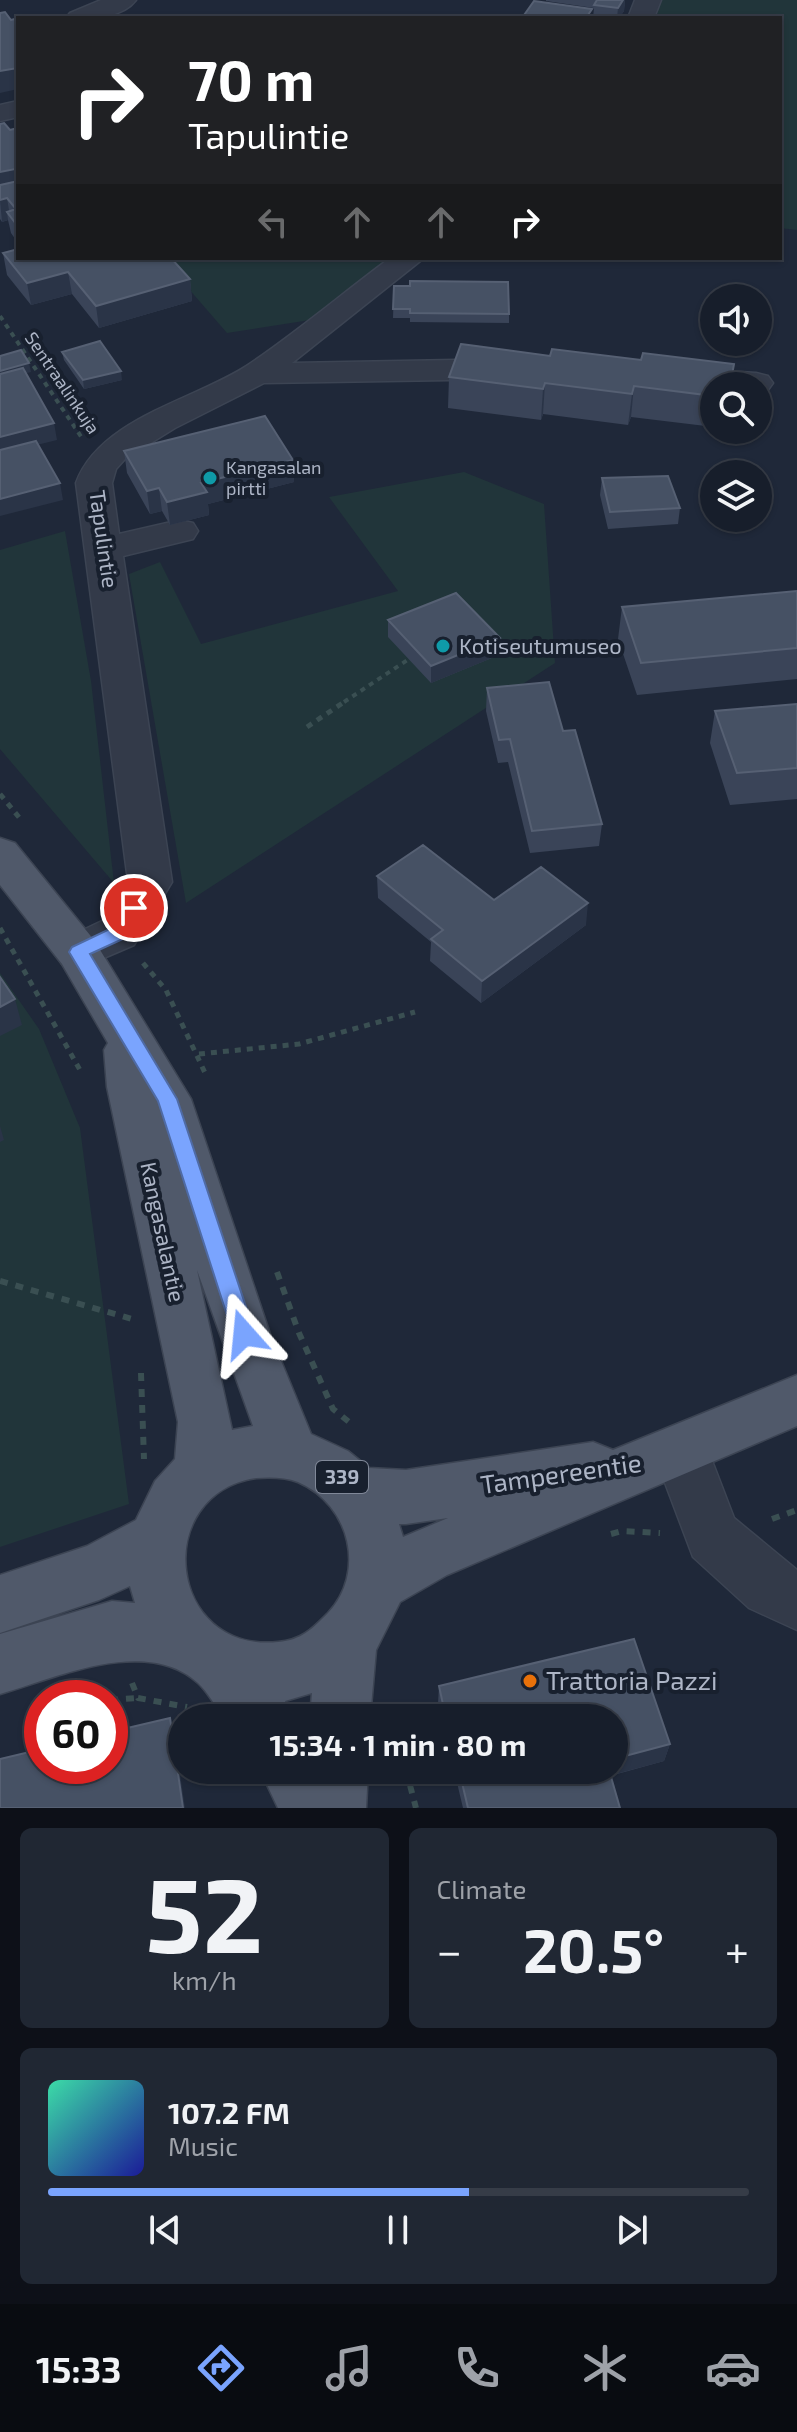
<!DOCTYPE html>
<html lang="en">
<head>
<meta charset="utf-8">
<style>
  body { margin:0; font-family:"Exo 2",sans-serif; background:#202733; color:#f1f3f6; height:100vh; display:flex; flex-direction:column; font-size:30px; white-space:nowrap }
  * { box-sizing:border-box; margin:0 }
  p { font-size:26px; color:#9ea2a9 }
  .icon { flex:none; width:44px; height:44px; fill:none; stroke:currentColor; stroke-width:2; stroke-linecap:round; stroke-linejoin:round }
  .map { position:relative; height:1808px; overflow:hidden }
  .side { display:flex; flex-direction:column; gap:20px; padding:20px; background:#0d1018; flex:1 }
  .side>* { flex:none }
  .top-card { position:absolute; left:16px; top:16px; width:766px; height:244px; border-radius:0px; box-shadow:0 2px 6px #0004,0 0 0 2px #363c47; background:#202124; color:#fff; overflow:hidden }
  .controls { position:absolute; left:700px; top:284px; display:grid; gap:16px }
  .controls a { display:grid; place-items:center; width:72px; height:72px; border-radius:50%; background:#171e2b; box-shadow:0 2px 6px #0004,0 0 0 2px #363c47; font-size:40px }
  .speed { position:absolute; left:24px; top:1680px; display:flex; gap:16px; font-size:40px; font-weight:700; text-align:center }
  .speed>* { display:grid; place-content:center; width:104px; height:104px; border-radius:50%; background:#171e2b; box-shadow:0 2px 6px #0004,0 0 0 2px #363c47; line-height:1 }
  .speed .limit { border:12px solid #d22; background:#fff; color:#111 }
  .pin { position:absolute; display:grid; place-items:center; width:68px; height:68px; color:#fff; margin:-34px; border:4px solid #fff; border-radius:50%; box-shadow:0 2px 8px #0007 }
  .me { position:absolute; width:88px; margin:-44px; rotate:342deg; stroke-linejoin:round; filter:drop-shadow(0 0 6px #0008) }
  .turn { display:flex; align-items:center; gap:28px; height:168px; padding:0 40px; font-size:36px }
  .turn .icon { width:104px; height:104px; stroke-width:2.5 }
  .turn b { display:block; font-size:56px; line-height:68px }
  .lanes { display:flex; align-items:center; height:76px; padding:0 40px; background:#0003; justify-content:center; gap:40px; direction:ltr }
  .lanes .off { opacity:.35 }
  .big { font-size:60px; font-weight:700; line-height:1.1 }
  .side .tile { flex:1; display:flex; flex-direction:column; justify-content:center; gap:12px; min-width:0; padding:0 28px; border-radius:12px; background:#202733 }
  .side .dial { align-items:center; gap:0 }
  .dial b { font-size:104px; line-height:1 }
  .song { display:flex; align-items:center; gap:24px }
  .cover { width:96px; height:96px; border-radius:12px; background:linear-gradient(135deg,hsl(160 70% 55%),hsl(240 70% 35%)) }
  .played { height:8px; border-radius:4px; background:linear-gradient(90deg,#7aa4fe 60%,#363c47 60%) }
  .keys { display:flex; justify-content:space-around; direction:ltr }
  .heat { display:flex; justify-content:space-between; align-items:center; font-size:44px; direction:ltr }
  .side .tiles { flex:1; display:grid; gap:20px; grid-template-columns:1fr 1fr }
  .tile:last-child { grid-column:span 2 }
  .trip { position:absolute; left:168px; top:1704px; width:460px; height:80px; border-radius:40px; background:#171e2b; box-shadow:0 2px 6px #0004,0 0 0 2px #363c47; font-weight:700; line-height:80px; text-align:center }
  .tabs { display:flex; height:128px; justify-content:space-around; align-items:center; background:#090c11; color:#9ea2a9 }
  .tabs .icon { width:56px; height:56px }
  .tabs .selected { color:#7aa4fe }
  .tabs b { font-size:36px; color:#f1f3f6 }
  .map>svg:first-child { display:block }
  .green { fill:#21353a }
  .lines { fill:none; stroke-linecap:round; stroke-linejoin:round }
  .minor-casing { stroke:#3c4453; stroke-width:3 }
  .major-casing { stroke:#3c4453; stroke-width:3 }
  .path-far2 { stroke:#3a4f52; stroke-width:4; stroke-dasharray:5 5; stroke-linecap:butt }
  .path-far1 { stroke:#3a4f52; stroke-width:5; stroke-dasharray:6 6; stroke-linecap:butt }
  .path { stroke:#3a4f52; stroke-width:6; stroke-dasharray:8 8; stroke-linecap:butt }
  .minor { fill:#333a49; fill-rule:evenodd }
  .major { fill:#50596a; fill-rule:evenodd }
  .wall { fill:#3a4458 }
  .shaded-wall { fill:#2a3447 }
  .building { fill:#465164; stroke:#566073; stroke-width:2 }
  .route { fill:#7aa4fe; stroke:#4f6ba5; stroke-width:2 }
  .culture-dot { fill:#0f9aa8; stroke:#18202e; stroke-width:3 }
  .food-dot { fill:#e8710a; stroke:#18202e; stroke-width:3 }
  .labels { text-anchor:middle; stroke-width:8; stroke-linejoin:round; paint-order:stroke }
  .far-street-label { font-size:18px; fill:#adb5c6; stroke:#18202e }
  .far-poi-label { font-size:18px; fill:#adb5c6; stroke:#18202e; text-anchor:start }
  .shield { fill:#18202e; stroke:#808898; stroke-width:2 }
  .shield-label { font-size:20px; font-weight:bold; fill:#adb5c6 }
  .street-label { font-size:22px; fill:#adb5c6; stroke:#18202e }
  .poi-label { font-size:22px; fill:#adb5c6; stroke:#18202e; text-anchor:start }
  .near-street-label { font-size:26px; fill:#adb5c6; stroke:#18202e }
  .near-poi-label { font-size:26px; fill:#adb5c6; stroke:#18202e; text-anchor:start }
</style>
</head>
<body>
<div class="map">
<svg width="797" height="1808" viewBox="0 0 797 1808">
  <rect width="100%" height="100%" fill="#1f2839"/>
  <path class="green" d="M660,0H797V230L780,228V18L657,16Z
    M162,258H403L323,318L227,333Z
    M464,472L544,504L555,663L186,903L129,574L160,562L201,644L398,591L329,497Z
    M65,531L91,681L114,883L0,749V550Z
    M0,973L39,1029L80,1128L129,1504L0,1547Z"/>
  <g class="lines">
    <g class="minor-casing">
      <path id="minor" d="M101,0H136C121,20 88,18 66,18L70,13Z
        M635,0H661L654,18H628Z
        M18,101V117L0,121V105Z
        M390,258H424L292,363L510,359L522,362L526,369L522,376L510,379L264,383L175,428L125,459L116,469L112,483L119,534L180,520L193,523L198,531L193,539L123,556L172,882L134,945L78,969L62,964L56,952L62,940L102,921L128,881L76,483C100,418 195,400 248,365C297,332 343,293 390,258Z
        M670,368L756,373L768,376L773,383L768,390L758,392V386H714V390L658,385L653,378L658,371Z
        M681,1425L701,1432L734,1518L797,1570V1630L749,1608L693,1557L653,1451L661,1432Z"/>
    </g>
    <g class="major-casing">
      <path id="major" d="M0,838L15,843L94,940L191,1099L270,1334L311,1434L348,1451L369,1468L406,1470L593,1442L613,1450L797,1375V1426L447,1575L400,1602L376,1650L370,1718H310L312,1693L285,1701L291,1718H223C216,1707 208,1692 198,1683C147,1636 58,1677 0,1694V1634L112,1601L135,1603L130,1586L99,1600L0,1633V1575L87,1546L136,1520L155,1481L175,1459L178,1422L107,1087L104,1050L108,1043L62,964L0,885ZM197,1270L253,1426L232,1430ZM256,1478C270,1477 285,1477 298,1482C351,1505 366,1573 328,1613C312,1629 302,1640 278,1642C167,1653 151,1494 256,1478ZM448,1518L403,1537L399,1524H406Z
        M260,1770H368L366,1808H278Z"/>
    </g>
    <path class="path-far2" d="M0,316L82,438
      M344,702L409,659"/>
    <path class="path-far1" d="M307,727L347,700
      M0,794L22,821
      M0,928L80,1070
      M143,963L166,990L206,1075
      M199,1054L299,1044L415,1012"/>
    <path class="path" d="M277,1272L299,1333L333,1409L354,1426
      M0,1281L132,1319
      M141,1373L144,1459
      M772,1519L797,1510
      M611,1534L622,1531L660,1533
      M132,1683L138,1698L187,1707
      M110,1700L138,1698
      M28,1713L42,1709
      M406,1770L416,1808"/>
    <use href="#minor" class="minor"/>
    <use href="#major" class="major"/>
  </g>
  <path class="wall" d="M546,0H625L624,11L619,18H593L594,8L546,1Z
    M0,124L18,134V243L11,233L8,220L2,222L0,219Z
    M3,253L190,279L192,301L99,328L72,294L31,305L7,275Z
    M394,286L509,314V323L410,322V318H393Z
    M62,352L122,380L84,389L64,360Z
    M550,356L641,360L714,386V427L631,417L628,425L543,414L541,420L448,408L449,377Z
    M124,451L293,460L294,482L208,504L209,515L170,525L162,511L150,514L127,473Z
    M602,478L680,508L678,524L608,529L600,495Z
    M797,591V679L637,695L618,639L622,607Z
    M388,620L499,655L431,683L388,637Z
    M487,688L602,824L599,846L530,853L508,762L498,763L486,711Z
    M797,704V799L730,805L710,743L715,711Z
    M377,876L494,900L586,925L481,1003L430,961L431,942L378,898Z
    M634,1639L670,1744L664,1761L610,1776L620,1808H463L454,1770H614V1718H441L438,1704L439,1686Z"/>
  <path class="shaded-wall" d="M623,0H625L624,11L619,18H617L618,8Z
    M18,68V89L0,93V71Z
    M15,169L18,190L0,194V172Z
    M7,198L10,216L7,212L8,220L2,222L0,200Z
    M68,272L72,294L31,305L27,283Z
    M190,279L192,301L99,328L96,306Z
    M29,363L31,372L0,380V371Z
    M121,371L122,380L84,389L83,380Z
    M545,383L543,414L541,420L543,389Z
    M634,386L631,417L628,425L632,394Z
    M54,423L57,440L0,454V437Z
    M293,460L294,482L208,504L209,515L170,525L167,502L201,483Z
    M60,483L63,500L0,516V499Z
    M159,488L162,511L150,514L147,491Z
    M500,638L499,655L431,683V666Z
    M588,903L586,925L481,1003L482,981Z
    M15,999L22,1025L0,1036V1007Z
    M0,1126L4,1140L0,1142Z
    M170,1718L174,1733L185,1808H183Z
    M670,1744L664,1761L601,1778L604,1770H614V1759Z"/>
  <path class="building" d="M597,0H623L618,8L594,5Z
    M534,1L592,9L586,18H522Z
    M5,12L11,20L18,18V68L0,71V13Z
    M693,15L716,18H691Z
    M4,123L10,130L14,129L18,134V173L15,169L0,172V124Z
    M18,181V223L16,224L7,212L16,209L7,198L0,200V185Z
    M18,249V258H171L190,279L96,306L68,272L27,283L3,253Z
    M410,281L508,282L509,314L410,313V309H393L394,286H410Z
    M100,341L121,371L83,380L62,352Z
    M461,344L550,356L552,349L641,360L643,353L734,364L730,386H714V396L634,386L632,394L545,383L543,389L449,377Z
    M21,350L29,363L0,371V356Z
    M23,368L54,423L0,437V374Z
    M265,416L293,460L201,483L207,492L167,502L159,488L147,491L124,451Z
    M36,441L60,483L0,499V450Z
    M668,476L680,508L610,512L602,478Z
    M797,591V648L641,663L622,607Z
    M456,593L500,638L431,666L388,620Z
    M549,682L563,731L575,730L602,824L532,831L510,739L499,740L487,688Z
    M797,704V768L737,773L715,711Z
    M423,845L494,900L541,867L588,903L482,981L431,939L443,930L377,876Z
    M0,977L15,999L0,1007Z
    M634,1639L670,1744L614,1759V1718H446L439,1686Z
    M170,1718L183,1808H0V1759L42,1749V1766H110V1732Z
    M459,1770H609L620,1808H468Z"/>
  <path class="route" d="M134,901L143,908L125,938L90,954L177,1099L255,1334L252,1341L244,1344L236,1341L233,1334L158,1101L69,952L72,947L112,928L128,903Z"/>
  <g class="culture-dot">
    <circle cx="210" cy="478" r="8"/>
    <circle cx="443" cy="646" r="8"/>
  </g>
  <circle class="food-dot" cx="530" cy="1681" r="8"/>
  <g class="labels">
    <g class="far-street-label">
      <text transform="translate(62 383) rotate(56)" y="6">Sentraalinkuja</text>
    </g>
    <g class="far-poi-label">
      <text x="226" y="474">Kangasalan<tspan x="226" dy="21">pirtti</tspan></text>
    </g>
    <rect class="shield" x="316" y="1461" width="52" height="32" rx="6"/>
    <g class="shield-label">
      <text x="342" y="1484">339</text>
    </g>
    <g class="street-label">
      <text transform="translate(104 539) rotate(82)" y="8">Tapulintie</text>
      <text transform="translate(163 1232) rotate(78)" y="8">Kangasalantie</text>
    </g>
    <g class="poi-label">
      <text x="459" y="654">Kotiseutumuseo</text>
    </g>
    <g class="near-street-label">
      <text transform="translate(561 1474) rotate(-8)" y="9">Tampereentie</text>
    </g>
    <g class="near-poi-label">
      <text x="546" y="1690">Trattoria Pazzi</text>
    </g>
  </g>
</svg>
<div class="controls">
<a><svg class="icon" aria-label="sound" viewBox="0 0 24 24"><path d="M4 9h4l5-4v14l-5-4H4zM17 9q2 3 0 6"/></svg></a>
<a><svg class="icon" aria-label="search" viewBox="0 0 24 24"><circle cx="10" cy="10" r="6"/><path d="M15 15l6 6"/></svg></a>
<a><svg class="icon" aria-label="layers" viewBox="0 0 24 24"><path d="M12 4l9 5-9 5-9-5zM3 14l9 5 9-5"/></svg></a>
</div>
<div class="speed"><div class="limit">60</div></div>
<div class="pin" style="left:134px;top:908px;background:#d93025"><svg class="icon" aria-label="arrive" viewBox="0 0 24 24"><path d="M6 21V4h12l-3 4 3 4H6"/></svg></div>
<svg class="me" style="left:244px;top:1334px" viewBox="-20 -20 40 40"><path d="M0-17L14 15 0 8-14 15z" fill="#7aa4fe" stroke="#fff" stroke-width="4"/></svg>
<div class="trip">15:34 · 1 min · 80 m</div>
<div class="top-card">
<div class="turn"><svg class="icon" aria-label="right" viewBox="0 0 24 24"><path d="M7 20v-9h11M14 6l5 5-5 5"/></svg><div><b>70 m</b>Tapulintie</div></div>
<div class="lanes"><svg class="icon off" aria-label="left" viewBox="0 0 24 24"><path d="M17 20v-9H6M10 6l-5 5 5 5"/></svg><svg class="icon off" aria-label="ahead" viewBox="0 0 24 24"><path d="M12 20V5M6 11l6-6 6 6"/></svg><svg class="icon off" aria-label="ahead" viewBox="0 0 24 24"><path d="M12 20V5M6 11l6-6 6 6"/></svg><svg class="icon" aria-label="right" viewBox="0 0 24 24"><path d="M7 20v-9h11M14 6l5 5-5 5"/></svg></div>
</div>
</div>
<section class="side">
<div class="tiles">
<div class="tile dial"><b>52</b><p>km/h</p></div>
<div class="tile"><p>Climate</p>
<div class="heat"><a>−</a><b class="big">20.5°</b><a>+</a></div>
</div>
<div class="tile">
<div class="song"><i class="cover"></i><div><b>107.2 FM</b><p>Music</p></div></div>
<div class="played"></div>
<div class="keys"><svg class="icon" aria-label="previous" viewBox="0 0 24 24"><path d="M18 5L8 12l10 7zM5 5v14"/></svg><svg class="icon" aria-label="pause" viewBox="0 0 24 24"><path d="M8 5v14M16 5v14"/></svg><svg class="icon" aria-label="next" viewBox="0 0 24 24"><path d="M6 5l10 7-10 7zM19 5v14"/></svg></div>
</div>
</div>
</section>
<nav class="tabs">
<b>15:33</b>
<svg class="icon selected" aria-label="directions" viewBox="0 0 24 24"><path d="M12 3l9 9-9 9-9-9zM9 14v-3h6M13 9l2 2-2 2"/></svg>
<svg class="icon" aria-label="music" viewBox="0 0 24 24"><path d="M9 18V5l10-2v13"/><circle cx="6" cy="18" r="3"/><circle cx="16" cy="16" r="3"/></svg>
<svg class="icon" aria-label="phone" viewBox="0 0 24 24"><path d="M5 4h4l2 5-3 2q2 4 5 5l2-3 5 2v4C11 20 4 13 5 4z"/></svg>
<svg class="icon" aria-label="climate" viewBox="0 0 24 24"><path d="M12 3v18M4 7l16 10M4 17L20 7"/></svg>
<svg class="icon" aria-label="car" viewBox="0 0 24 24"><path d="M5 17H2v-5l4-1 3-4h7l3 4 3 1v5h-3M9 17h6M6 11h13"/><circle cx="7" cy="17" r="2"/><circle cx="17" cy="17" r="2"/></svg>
</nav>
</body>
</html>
